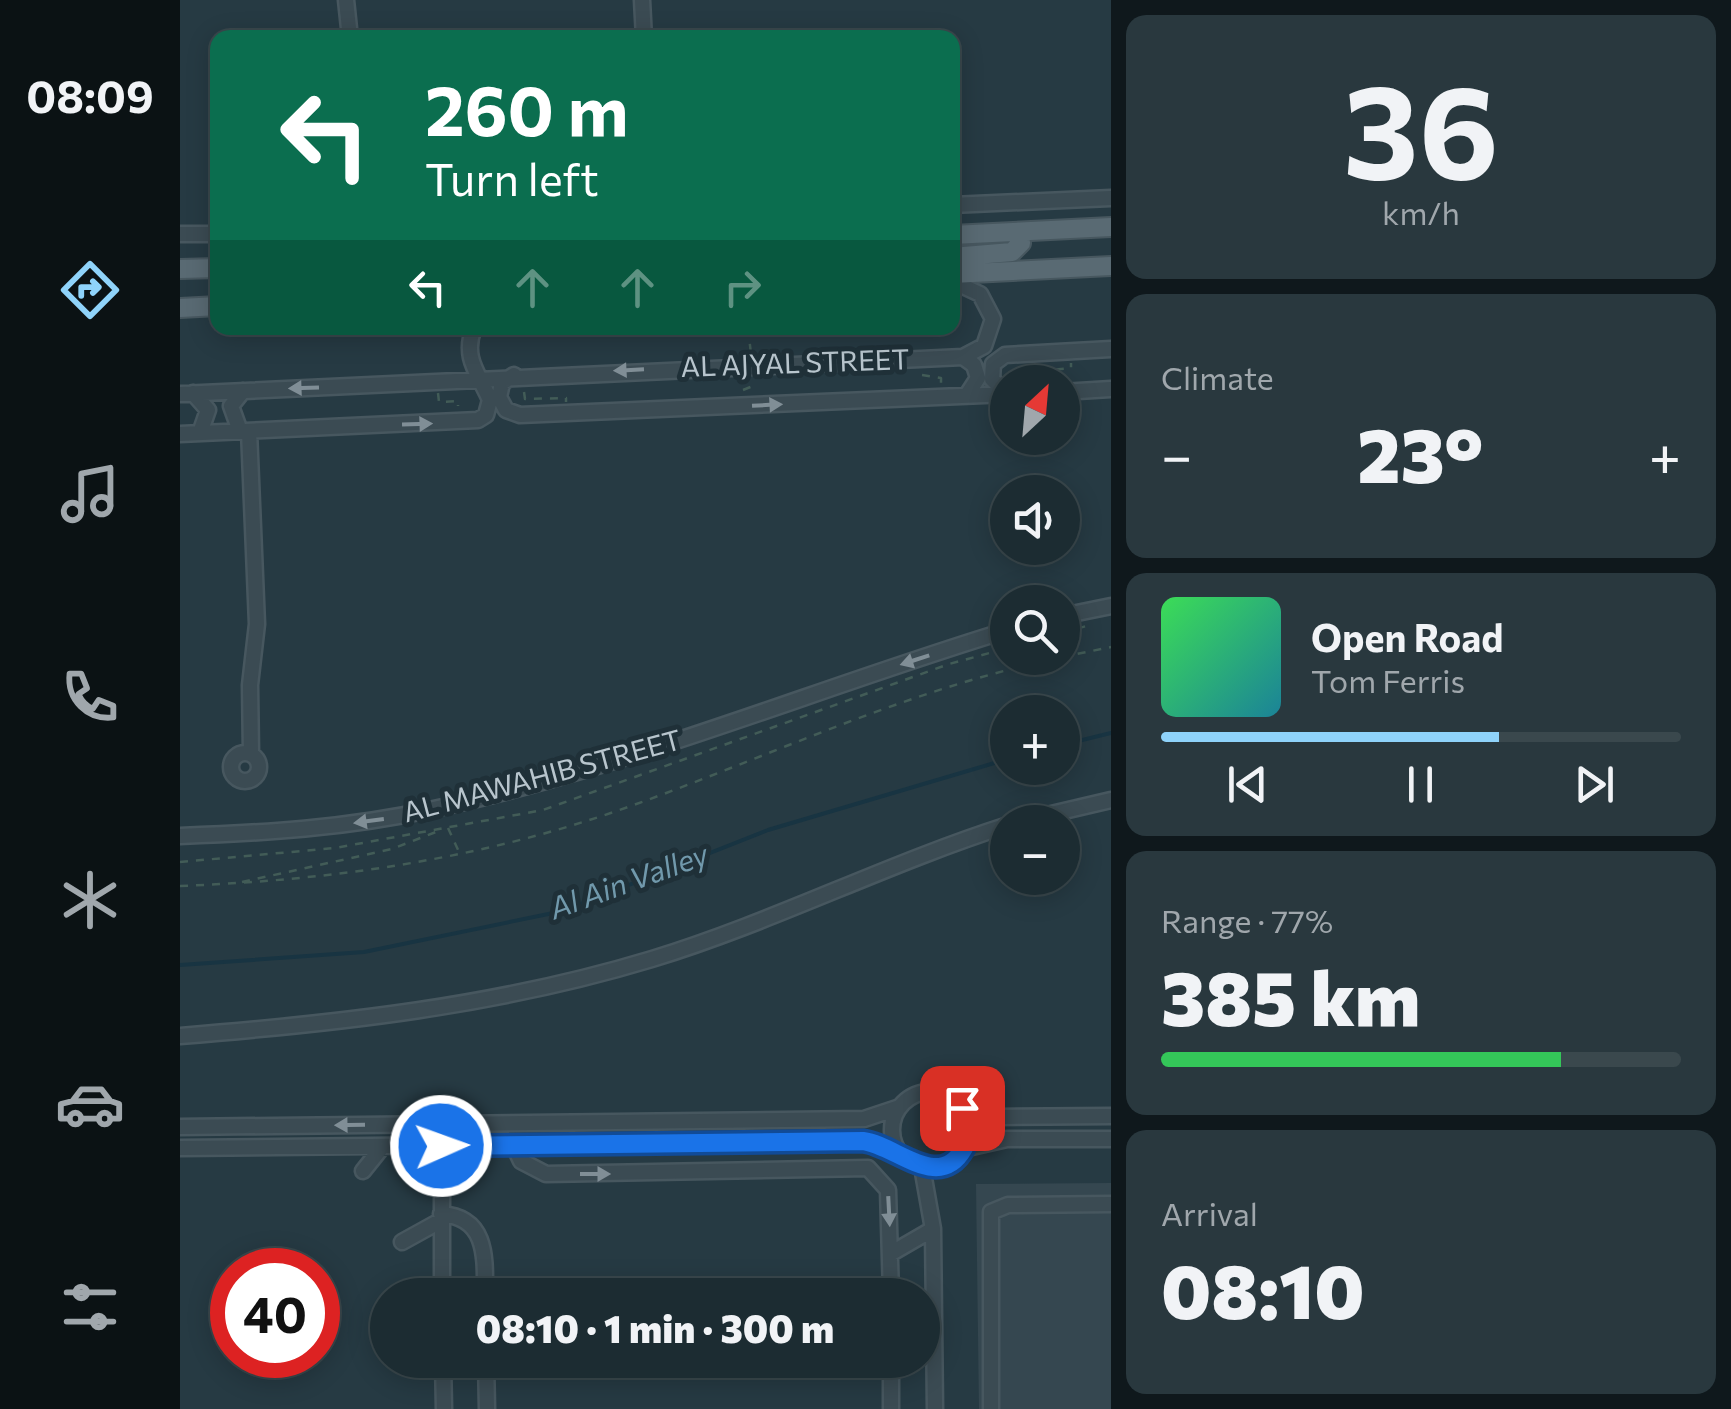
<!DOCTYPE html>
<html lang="en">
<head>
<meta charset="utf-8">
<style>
  body { margin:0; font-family:Commissioner,sans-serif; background:#29383e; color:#f1f3f6; height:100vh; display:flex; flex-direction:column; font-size:38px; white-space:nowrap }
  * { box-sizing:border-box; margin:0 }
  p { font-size:32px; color:#a0a7ac }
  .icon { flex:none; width:55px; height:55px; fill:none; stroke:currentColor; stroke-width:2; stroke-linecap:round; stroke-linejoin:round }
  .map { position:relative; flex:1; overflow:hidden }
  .drawer { display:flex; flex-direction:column; gap:15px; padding:15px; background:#0f181c; width:620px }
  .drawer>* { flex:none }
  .banner { position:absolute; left:30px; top:30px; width:750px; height:305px; border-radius:20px; box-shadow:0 5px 25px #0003,0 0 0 2px #3a484d; background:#0b6e4f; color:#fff; overflow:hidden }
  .needle { width:65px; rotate:26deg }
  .controls { position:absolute; left:810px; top:365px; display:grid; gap:20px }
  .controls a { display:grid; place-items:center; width:90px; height:90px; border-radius:50%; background:#1c2c32; box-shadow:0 5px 25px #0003,0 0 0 2px #3a484d; font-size:50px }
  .speed { position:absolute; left:30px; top:1248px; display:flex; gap:20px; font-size:50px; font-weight:700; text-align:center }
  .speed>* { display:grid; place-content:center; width:130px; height:130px; border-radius:50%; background:#1c2c32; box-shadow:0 5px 25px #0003,0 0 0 2px #3a484d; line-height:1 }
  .speed .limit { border:15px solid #d22; background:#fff; color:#111 }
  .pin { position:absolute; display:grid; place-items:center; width:85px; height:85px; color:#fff; margin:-42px; border-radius:20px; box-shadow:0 5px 15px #0006 }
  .me { position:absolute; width:110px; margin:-55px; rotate:88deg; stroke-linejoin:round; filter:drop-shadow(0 0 8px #0008) }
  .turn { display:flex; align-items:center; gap:35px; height:210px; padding:0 50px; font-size:45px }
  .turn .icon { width:130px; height:130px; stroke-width:2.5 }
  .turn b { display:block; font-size:70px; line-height:85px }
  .lanes { display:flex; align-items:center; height:95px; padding:0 50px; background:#0003; justify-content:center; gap:50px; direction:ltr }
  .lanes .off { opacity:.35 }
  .big { font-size:75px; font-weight:800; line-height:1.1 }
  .drawer .widget { flex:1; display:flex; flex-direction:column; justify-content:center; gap:15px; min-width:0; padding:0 35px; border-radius:20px; background:#29383e }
  .drawer .dial { align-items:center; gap:0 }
  .dial b { font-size:130px; line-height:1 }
  .song { display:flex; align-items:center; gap:30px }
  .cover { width:120px; height:120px; border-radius:15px; background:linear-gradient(135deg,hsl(130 70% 55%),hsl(190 70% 35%)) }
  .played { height:10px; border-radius:5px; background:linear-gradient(90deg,#8fd3fa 65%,#3a484d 65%) }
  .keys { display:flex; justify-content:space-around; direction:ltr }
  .heat { display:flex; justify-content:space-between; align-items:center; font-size:55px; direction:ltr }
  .charge { height:15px; border-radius:8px; background:linear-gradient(90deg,#34c759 77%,#3a484d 0) }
  .trip { position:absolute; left:190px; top:1278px; width:570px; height:100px; border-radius:50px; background:#1c2c32; box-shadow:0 5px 25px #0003,0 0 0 2px #3a484d; font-weight:800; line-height:100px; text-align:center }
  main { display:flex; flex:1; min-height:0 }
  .dock { display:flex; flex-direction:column; width:180px; justify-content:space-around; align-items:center; background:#0b1214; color:#a0a7ac }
  .dock .icon { width:70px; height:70px }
  .dock .selected { color:#8fd3fa }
  .dock b { font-size:45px; color:#f1f3f6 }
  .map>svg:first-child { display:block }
  .airport { fill:#354750 }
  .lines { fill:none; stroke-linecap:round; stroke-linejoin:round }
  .stream { stroke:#183442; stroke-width:4 }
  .minor-casing { stroke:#47575f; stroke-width:19 }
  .major-casing { stroke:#47575f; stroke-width:22 }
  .path { stroke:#425c57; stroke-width:2.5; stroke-dasharray:8 8; stroke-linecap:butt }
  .minor { stroke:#3b4b53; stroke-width:14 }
  .major { stroke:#596a73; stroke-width:18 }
  .oneway { fill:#808e96 }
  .route-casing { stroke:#114b97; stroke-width:25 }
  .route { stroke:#1a73e8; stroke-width:18 }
  .labels { text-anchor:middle; stroke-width:10; stroke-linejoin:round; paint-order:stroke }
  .street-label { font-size:28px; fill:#b8c5cd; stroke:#1f3038 }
  .water-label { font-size:30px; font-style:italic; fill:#7199ac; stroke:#1f3038 }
</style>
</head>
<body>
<main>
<nav class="dock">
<b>08:09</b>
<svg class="icon selected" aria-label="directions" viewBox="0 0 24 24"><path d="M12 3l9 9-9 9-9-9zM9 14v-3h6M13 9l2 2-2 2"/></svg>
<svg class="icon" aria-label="music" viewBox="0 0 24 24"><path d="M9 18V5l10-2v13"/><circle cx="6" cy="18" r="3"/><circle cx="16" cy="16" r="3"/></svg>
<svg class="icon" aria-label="phone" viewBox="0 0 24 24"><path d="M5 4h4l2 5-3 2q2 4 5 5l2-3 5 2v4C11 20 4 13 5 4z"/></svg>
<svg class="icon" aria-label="climate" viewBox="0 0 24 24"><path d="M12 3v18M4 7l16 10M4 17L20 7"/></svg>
<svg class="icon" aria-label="car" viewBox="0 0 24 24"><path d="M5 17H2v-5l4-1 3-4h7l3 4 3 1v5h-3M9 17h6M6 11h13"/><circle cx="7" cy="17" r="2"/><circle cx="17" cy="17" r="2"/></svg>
<svg class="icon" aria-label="filters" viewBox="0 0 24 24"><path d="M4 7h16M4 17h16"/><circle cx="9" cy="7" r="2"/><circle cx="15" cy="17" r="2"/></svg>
</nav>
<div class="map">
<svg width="931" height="1409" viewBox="0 0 931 1409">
  <rect width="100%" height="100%" fill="#263a43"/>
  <path class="airport" d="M931,1183V1409H799L796,1184Z"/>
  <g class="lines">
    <path class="stream" d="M882,745L931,733
      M0,965L184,952L383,911L588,830L828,759"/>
    <g class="minor-casing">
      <path id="minor" d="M166,0L170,38
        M462,0L464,38
        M772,205L931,198
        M0,234H38
        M783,357L794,365L798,378L787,395
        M334,375L322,383L319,397L326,410L340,415L828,394
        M882,392L931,389
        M13,393L28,410L20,433
        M0,394L783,357L804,346L813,319L800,294L772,281
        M827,394L812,379L813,364L825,355L931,349
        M60,431L51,406L63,391
        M69,431L77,624L70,685L71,754
        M0,434L298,420L306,415L310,400C299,374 282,358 294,328
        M882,616L931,606
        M51 767a14 14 0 1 1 28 0a14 14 0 1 1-28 0Z
        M837,822L931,800
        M0,836C83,833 167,828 249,810C447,768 634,689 828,630
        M0,1036C161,1023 317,1006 472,959C593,922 706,864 828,825
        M712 1130a38 38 0 1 1 76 0a38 38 0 1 1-76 0Z
        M781,1109L818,1117L931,1116
        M0,1127L684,1119L720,1107
        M333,1144L341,1161L366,1174L688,1168L708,1190L711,1295
        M0,1148L683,1141L719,1152
        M783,1149L827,1139H931
        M742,1167L753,1229L755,1409
        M183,1171L203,1146
        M261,1214C308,1217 305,1258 305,1295
        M222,1242L260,1221
        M710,1254L753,1229
        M262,1295V1170L282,1145
        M263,1360L264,1409
        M306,1360L307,1409
        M711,1360V1409
        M811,1409V1212L828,1205L931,1204"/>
    </g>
    <g class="major-casing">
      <path id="major" d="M772,235L931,227
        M772,257L832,252L841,243L839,232
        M0,269L38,268
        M772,274L931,266
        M0,308L38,306"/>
    </g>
    <path class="path" d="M568,328L571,354
      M742,375L761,378V383
      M837,382V373L891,368V363
      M563,390L573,386V382
      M344,392L345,399L386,398V402
      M258,393L259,402L278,401V406
      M882,633L910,625
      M882,657L931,647
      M268,828L279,852
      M0,862L155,848L363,810L769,664L828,648
      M62,882L212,849L261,830
      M0,886C154,880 302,859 448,807C591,756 728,689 879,658"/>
    <use href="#minor" class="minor"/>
    <use href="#major" class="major"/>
  </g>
  <defs><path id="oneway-solid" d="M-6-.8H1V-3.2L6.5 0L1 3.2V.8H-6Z" transform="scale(2.5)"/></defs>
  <g class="oneway">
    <use href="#oneway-solid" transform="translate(449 370) rotate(177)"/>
    <use href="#oneway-solid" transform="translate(124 388) rotate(178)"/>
    <use href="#oneway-solid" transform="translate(587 405) rotate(-3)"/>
    <use href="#oneway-solid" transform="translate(237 424) rotate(-2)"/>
    <use href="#oneway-solid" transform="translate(735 660) rotate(162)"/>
    <use href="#oneway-solid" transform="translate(189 821) rotate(172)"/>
    <use href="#oneway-solid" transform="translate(170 1125) rotate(179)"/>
    <use href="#oneway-solid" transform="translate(415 1174)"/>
    <use href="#oneway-solid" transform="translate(709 1211) rotate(87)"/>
  </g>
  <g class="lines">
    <g class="route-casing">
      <path id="route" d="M261,1146L683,1141C716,1145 759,1193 784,1148C791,1134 788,1121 782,1108"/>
    </g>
    <use href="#route" class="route"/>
  </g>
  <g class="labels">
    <g class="street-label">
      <text transform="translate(615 363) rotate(-2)" y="10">AL AJYAL STREET</text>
      <text transform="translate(362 776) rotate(-15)" y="10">AL MAWAHIB STREET</text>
    </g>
    <g class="water-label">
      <text transform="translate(449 882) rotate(-20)" y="10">Al Ain Valley</text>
    </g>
  </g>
</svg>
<div class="controls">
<a><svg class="needle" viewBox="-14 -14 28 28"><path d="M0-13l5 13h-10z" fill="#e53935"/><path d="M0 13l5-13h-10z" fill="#a0a7ac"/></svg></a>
<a><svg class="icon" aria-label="sound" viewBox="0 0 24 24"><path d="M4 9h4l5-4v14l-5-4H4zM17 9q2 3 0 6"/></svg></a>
<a><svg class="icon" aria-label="search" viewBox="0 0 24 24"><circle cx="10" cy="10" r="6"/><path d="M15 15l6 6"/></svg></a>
<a>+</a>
<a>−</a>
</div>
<div class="speed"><div class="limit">40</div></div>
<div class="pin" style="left:782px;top:1108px;background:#d93025"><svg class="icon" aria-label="arrive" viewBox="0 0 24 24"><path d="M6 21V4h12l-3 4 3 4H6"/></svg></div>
<svg class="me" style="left:261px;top:1146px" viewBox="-20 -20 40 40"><circle r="17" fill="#1a73e8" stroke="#fff" stroke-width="3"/><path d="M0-11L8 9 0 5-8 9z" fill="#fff"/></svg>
<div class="trip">08:10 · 1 min · 300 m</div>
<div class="banner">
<div class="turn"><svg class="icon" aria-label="left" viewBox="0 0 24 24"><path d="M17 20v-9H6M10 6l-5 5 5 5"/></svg><div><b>260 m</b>Turn left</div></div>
<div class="lanes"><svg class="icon" aria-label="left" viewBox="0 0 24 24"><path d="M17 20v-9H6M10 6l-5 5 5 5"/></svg><svg class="icon off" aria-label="ahead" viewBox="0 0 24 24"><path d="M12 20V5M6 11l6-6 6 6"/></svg><svg class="icon off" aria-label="ahead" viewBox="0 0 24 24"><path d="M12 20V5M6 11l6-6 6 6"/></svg><svg class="icon off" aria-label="right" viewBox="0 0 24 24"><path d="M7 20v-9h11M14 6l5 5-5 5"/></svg></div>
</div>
</div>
<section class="drawer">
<div class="widget dial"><b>36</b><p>km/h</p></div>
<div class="widget"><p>Climate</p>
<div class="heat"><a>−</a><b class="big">23°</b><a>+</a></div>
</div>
<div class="widget">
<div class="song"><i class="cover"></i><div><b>Open Road</b><p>Tom Ferris</p></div></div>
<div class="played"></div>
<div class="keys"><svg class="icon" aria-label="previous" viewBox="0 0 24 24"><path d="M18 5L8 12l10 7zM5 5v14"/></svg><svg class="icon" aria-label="pause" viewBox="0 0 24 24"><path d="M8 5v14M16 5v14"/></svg><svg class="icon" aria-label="next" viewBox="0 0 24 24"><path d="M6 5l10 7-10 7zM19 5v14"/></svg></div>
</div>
<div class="widget"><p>Range · 77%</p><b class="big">385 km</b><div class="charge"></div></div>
<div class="widget"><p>Arrival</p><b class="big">08:10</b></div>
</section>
</main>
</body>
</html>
